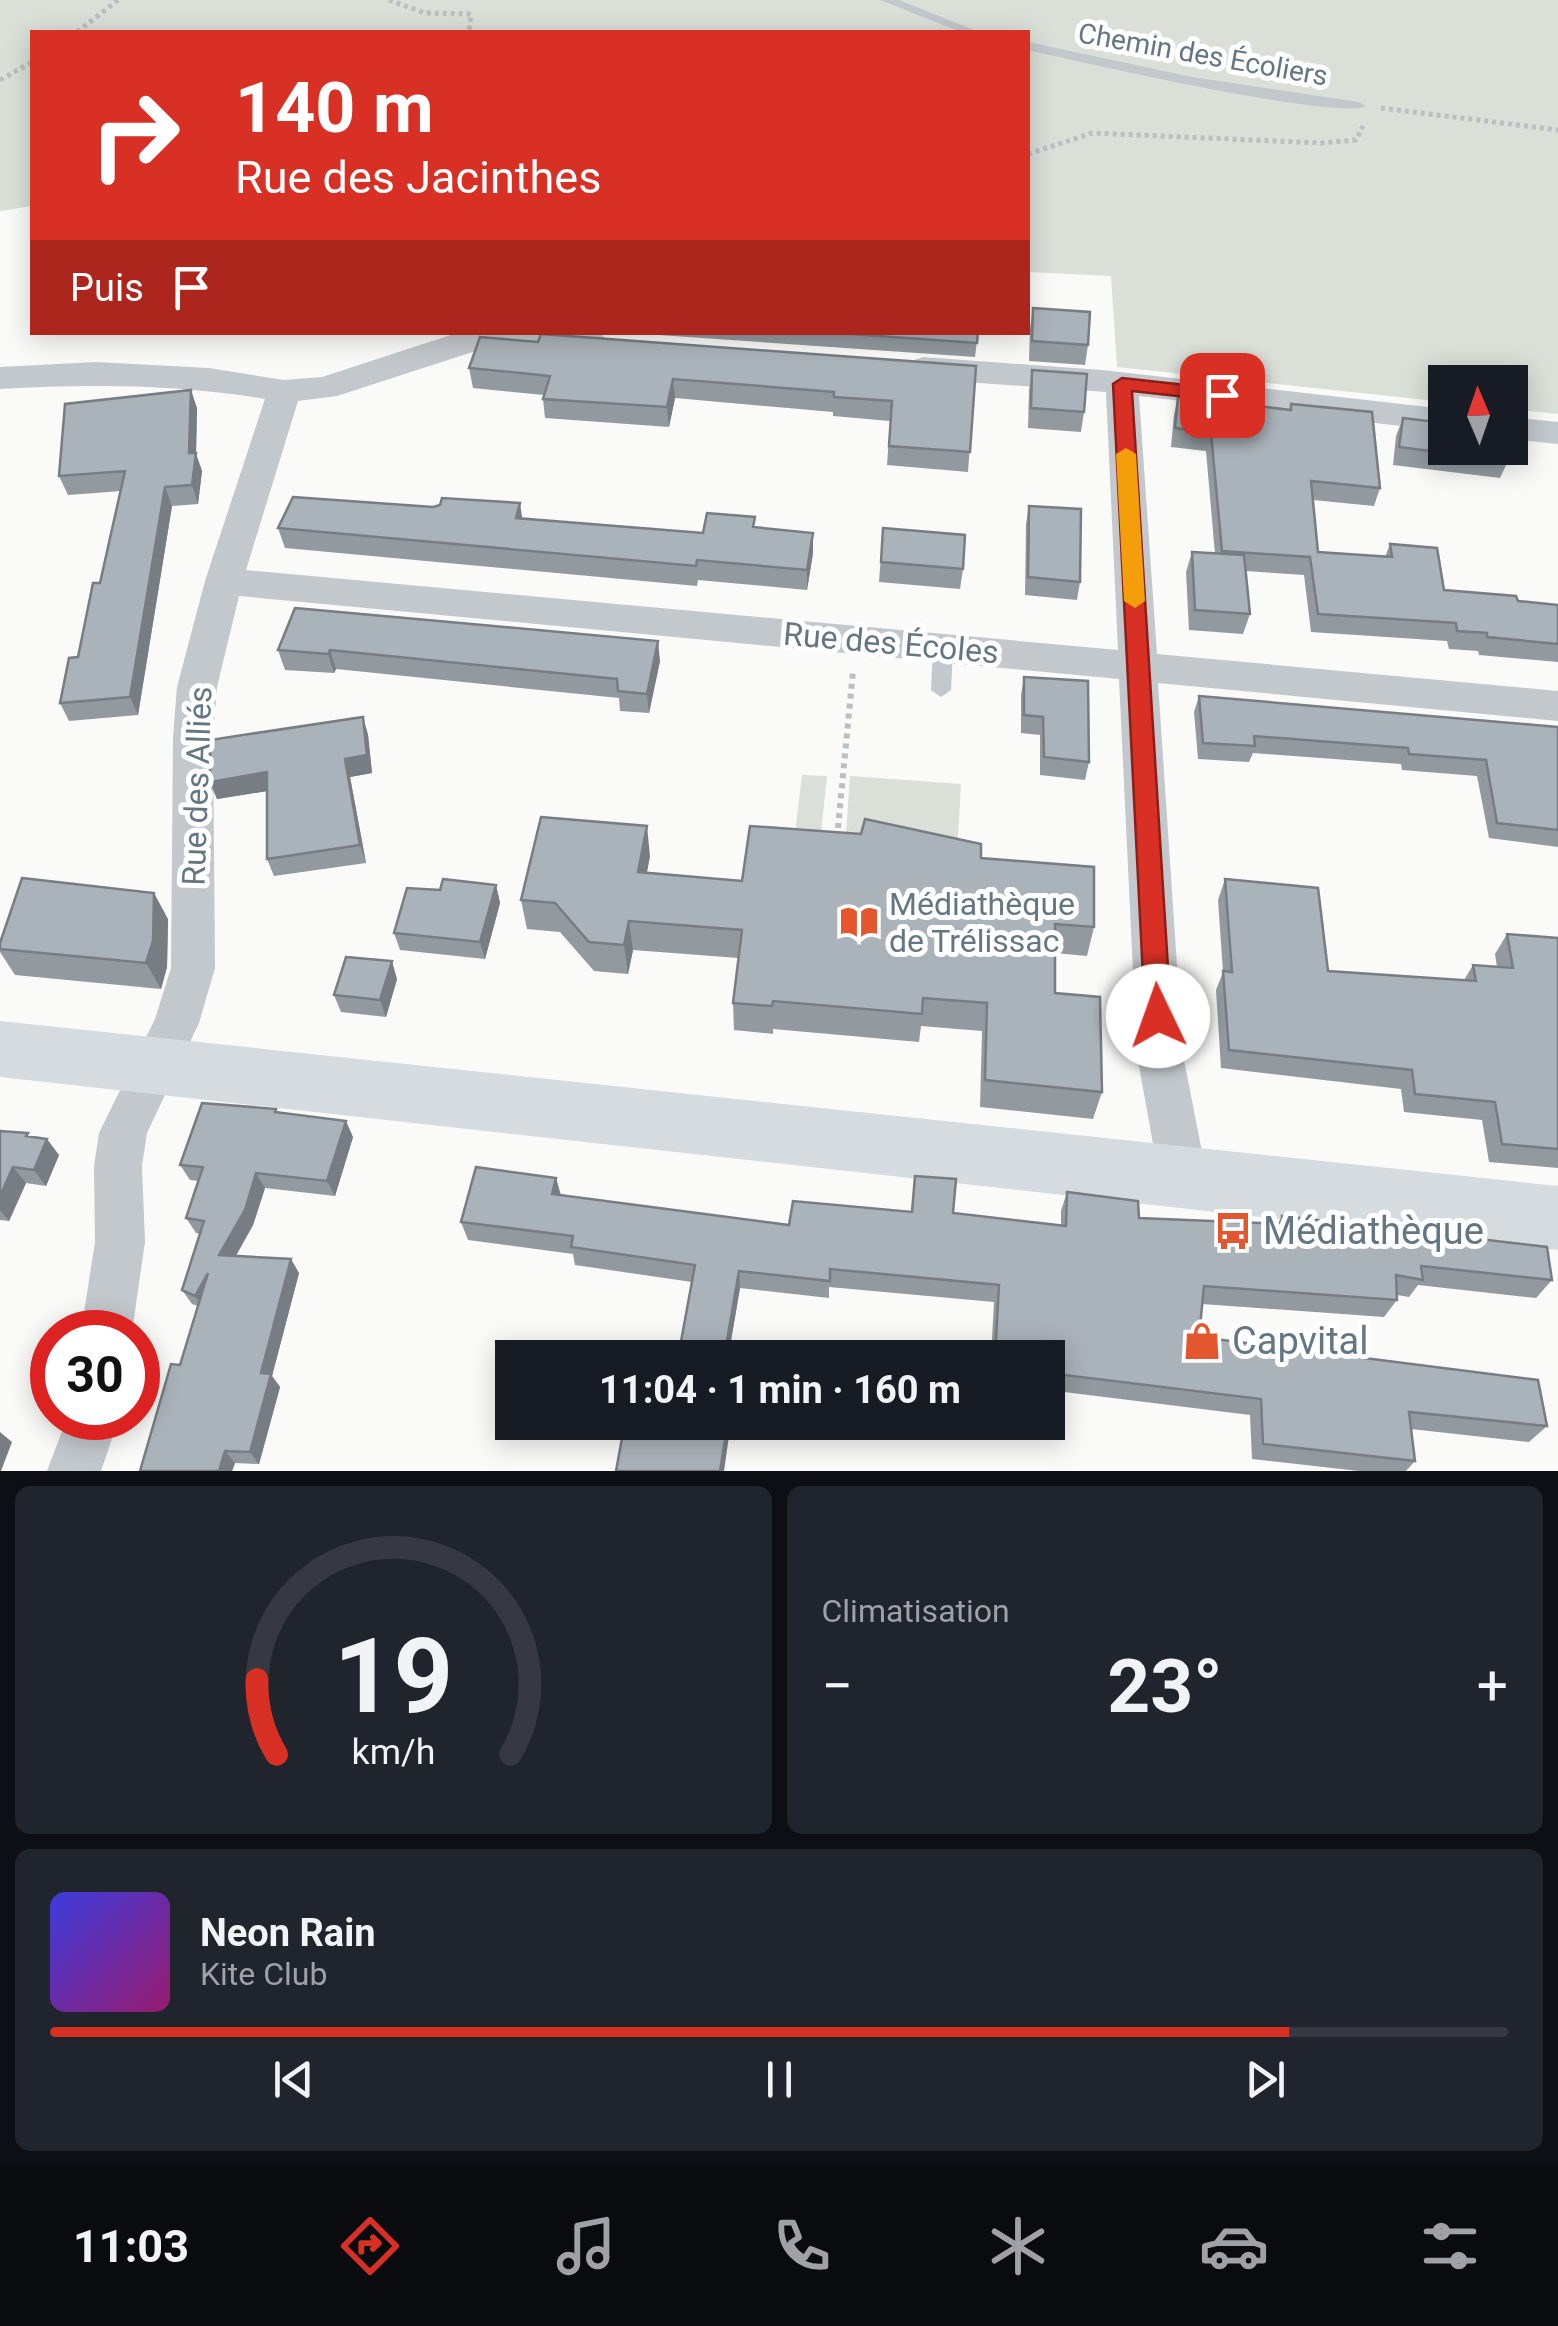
<!DOCTYPE html>
<html lang="fr">
<head>
<meta charset="utf-8">
<style>
  body { margin:0; font-family:Roboto,sans-serif; background:#20242c; color:#f1f3f6; height:100vh; display:flex; flex-direction:column; font-size:38px; white-space:nowrap }
  * { box-sizing:border-box; margin:0 }
  p { font-size:32px; color:#9ea1a6 }
  .icon { flex:none; width:55px; height:55px; fill:none; stroke:currentColor; stroke-width:2; stroke-linecap:round; stroke-linejoin:round }
  .map { position:relative; height:1471px; overflow:hidden }
  .sheet { display:flex; flex-direction:column; gap:15px; padding:15px; background:#0d0f14; flex:1 }
  .sheet>* { flex:none }
  .top-card { position:absolute; left:30px; top:30px; width:1000px; height:305px; border-radius:0px; box-shadow:0 5px 25px #0003; background:#d93025; color:#fff; overflow:hidden }
  .needle { width:65px; rotate:358deg }
  .controls { position:absolute; left:1428px; top:365px; display:grid; gap:20px }
  .controls a { display:grid; place-items:center; width:100px; height:100px; border-radius:0px; background:#171b24; box-shadow:0 5px 25px #0003; font-size:50px }
  .speed { position:absolute; left:30px; top:1310px; display:flex; gap:20px; font-size:50px; font-weight:700; text-align:center }
  .speed>* { display:grid; place-content:center; width:130px; height:130px; border-radius:50%; background:#171b24; box-shadow:0 5px 25px #0003; line-height:1 }
  .speed .limit { border:15px solid #d22; background:#fff; color:#111 }
  .pin { position:absolute; display:grid; place-items:center; width:85px; height:85px; color:#fff; margin:-42px; border-radius:20px; box-shadow:0 5px 15px #0006 }
  .me { position:absolute; width:110px; margin:-55px; rotate:357deg; stroke-linejoin:round; filter:drop-shadow(0 0 8px #0008) }
  .turn { display:flex; align-items:center; gap:35px; height:210px; padding:0 40px; font-size:45px }
  .turn .icon { width:130px; height:130px; stroke-width:2.5 }
  .turn b { display:block; font-size:70px; line-height:85px }
  .then { display:flex; align-items:center; height:95px; padding:0 40px; background:#0003; gap:20px; font-size:38px }
  .big { font-size:75px; font-weight:700; line-height:1.1 }
  .sheet .tile { flex:1; display:flex; flex-direction:column; justify-content:center; gap:15px; min-width:0; padding:0 35px; border-radius:15px; background:#20242c }
  .sheet .dial { align-items:center; gap:0 }
  .dial svg { height:260px; overflow:visible; fill:none; stroke:#363941; stroke-width:7; stroke-linecap:round; text-anchor:middle }
  .dial text { fill:#f1f3f6; stroke:none }
  .song { display:flex; align-items:center; gap:30px }
  .cover { width:120px; height:120px; border-radius:15px; background:linear-gradient(135deg,hsl(240 70% 55%),hsl(320 70% 35%)) }
  .played { height:10px; border-radius:5px; background:linear-gradient(90deg,#d93025 85%,#363941 85%) }
  .keys { display:flex; justify-content:space-around; direction:ltr }
  .heat { display:flex; justify-content:space-between; align-items:center; font-size:55px; direction:ltr }
  .sheet .tiles { flex:1; display:grid; gap:15px; grid-template-columns:1fr 1fr }
  .tile:last-child { grid-column:span 2 }
  .trip { position:absolute; left:495px; top:1340px; width:570px; height:100px; border-radius:0px; background:#171b24; box-shadow:0 5px 25px #0003; font-weight:700; line-height:100px; text-align:center }
  .tabs { display:flex; height:160px; justify-content:space-around; align-items:center; background:#090b0e; color:#9ea1a6 }
  .tabs .icon { width:70px; height:70px }
  .tabs .active { color:#d93025 }
  .tabs b { font-size:45px; color:#f1f3f6 }
  .map>svg:first-child { display:block }
  .green { fill:#dadfd7 }
  .lines { fill:none; stroke-linecap:round; stroke-linejoin:round }
  .path-far1 { stroke:#bbbfc2; stroke-width:5; stroke-dasharray:4 4; stroke-linecap:butt }
  .path { stroke:#bbbfc2; stroke-width:6; stroke-dasharray:5 5; stroke-linecap:butt }
  .service { fill:#c3c8cc; fill-rule:evenodd }
  .minor { fill:#c3c8cc; fill-rule:evenodd }
  .secondary { fill:#d6dbdf; fill-rule:evenodd }
  .wall { fill:#929a9f }
  .shaded-wall { fill:#777d82 }
  .building { fill:#aab3b9; stroke:#777d82; stroke-width:2.5 }
  .route { fill:#d93025; stroke:#8d1f18; stroke-width:2.5 }
  .slow { fill:#f59e0b }
  .labels { text-anchor:middle; stroke-width:10; stroke-linejoin:round; paint-order:stroke }
  .far-street-label { font-size:28px; fill:#657683; stroke:#fff }
  .street-label { font-size:32px; fill:#657683; stroke:#fff }
  .poi-label { font-size:32px; fill:#657683; stroke:#fff; text-anchor:start }
  .near-poi-label { font-size:38px; fill:#657683; stroke:#fff; text-anchor:start }
</style>
</head>
<body>
<div class="map">
<svg width="1558" height="1471" viewBox="0 0 1558 1471">
  <rect width="100%" height="100%" fill="#fafaf8"/>
  <path class="green" d="M0,0H1558V414L1510,409V382H1445V402L1117,367L1111,276L1028,272V32H32V206L0,211Z
    M802,775L827,776L820,842L793,850Z
    M850,776L961,784L957,854L846,834Z"/>
  <g class="lines">
    <path class="path-far1" d="M389,0L425,13L471,14L469,32
      M77,32L118,0
      M0,80L32,62
      M1381,108L1558,130
      M1028,154L1092,133L1321,143L1356,140L1363,126"/>
    <path class="path" d="M837,838L853,671"/>
    <path class="service" d="M880,0H899L979,32H961Z
      M1028,42L1192,77L1359,102L1366,106C1342,122 1072,60 1028,50Z
      M943,641L953,648L951,690L941,697L931,690L933,648Z"/>
    <path class="minor" d="M460,332H594L602,335L607,342L602,349L591,352L491,346L337,396L298,401L246,570L1118,650L1106,392L923,379L911,375L906,368L911,361L923,357L1102,370L1445,409V431L1139,396L1157,654L1558,691V721L1158,683L1183,1055L1207,1177L1200,1193L1183,1200L1166,1193L1159,1177L1137,1055L1119,679L239,596L217,687L213,737L215,968L199,1023L147,1133L142,1166L145,1242L132,1332H81L95,1242L94,1166L99,1133L155,1019L171,968L173,737L177,687L205,581L265,399C176,384 89,384 0,389V367L96,362L209,368L284,380L322,377Z
      M1510,417L1558,422V444L1510,439Z
      M67,1418H119L101,1471H47Z"/>
    <path class="secondary" d="M0,1021L1558,1186V1250L0,1077Z"/>
  </g>
  <path class="wall" d="M1033,308L1088,345L1085,365L1029,361L1030,328Z
    M615,332H978L975,357Z
    M538,342L976,366L968,472L887,465L890,421L833,416V412L675,398L669,427L545,418L543,399L544,395L473,388L469,368Z
    M1032,370L1084,412L1081,432L1028,428L1029,390Z
    M1178,397L1289,410L1291,404L1380,488L1374,506L1313,500L1318,552L1385,557L1390,544L1444,590L1518,601L1558,605V662L1479,655L1478,651L1449,649L1447,641L1311,632L1304,575L1246,571L1250,614L1243,634L1189,630L1186,572L1192,552L1215,554L1206,451L1171,447L1174,415Z
    M197,408L196,454L202,471L198,504L172,506L138,715L69,721L60,703L78,657L100,583L121,491L68,495L59,476Z
    M1403,418L1508,461L1500,478L1393,465L1396,436Z
    M440,505L523,518L703,533L755,528L813,533V553L807,590L698,580L697,586L285,548L278,528L433,507Z
    M1029,506L1080,582L1077,600L1025,595L1026,524Z
    M883,528L963,569L960,589L879,582Z
    M295,608L660,661L649,713L620,711L619,698L336,669L334,673L285,670L278,650Z
    M1024,677L1089,762L1085,780L1040,775V735L1021,733V695Z
    M1199,696L1558,727V847L1489,838L1477,776L1402,770L1401,764L1253,753L1249,762L1198,759L1194,712Z
    M363,717L368,735L372,773L350,777L366,863L274,876L267,859V791L217,799L210,782Z
    M650,856L647,872L742,881L981,858L1094,927L1087,956L1055,953V993L1102,1092L1093,1119L980,1107L982,1031L921,1026L919,1042L773,1029V1034L734,1030L733,1003L738,958L633,950L628,974L594,971L560,932L527,929L521,900Z
    M1225,879L1328,971L1464,980L1473,965L1497,967L1495,954L1507,934L1558,938V1168L1489,1162L1482,1120L1404,1112L1401,1089L1221,1068L1216,990L1223,972L1218,900Z
    M496,885L500,903L485,959L400,950L394,933L440,890Z
    M168,919L167,967L161,989L15,975L0,952V943Z
    M397,979L386,1017L341,1012L334,995Z
    M276,1109L278,1113L353,1137L335,1196L265,1188L253,1225L236,1256L299,1273L272,1376L280,1387L259,1464L235,1463L232,1471H140L180,1365L198,1306L192,1304L182,1290L200,1234L196,1233L186,1218L199,1181L190,1180L180,1165Z
    M0,1131L31,1136L59,1155L46,1186L26,1183L9,1221L0,1220Z
    M915,1176L953,1213L1061,1225V1211L1067,1192L1139,1218L1278,1223L1282,1216L1552,1280L1536,1298L1418,1285L1409,1297L1397,1295V1300L1384,1317L1202,1304L1199,1337L1547,1426L1529,1442L1411,1429L1415,1461L1406,1471H1359L1252,1459L1250,1415L1048,1390V1358H991L994,1302L829,1287V1298L740,1288L728,1358H678L692,1282L575,1265L573,1254L468,1240L461,1222L556,1178L561,1195L789,1225L911,1212Z"/>
  <path class="shaded-wall" d="M673,379L675,398L669,427L667,407Z
    M191,390L197,408L196,454L202,471L198,504L192,485L189,453Z
    M165,487L172,506L138,715L130,697Z
    M520,503L523,523L516,518Z
    M813,533V553L807,590V570Z
    M658,641L660,661L649,713L647,694Z
    M330,650L336,669L334,673L328,654Z
    M363,717L368,735L372,773L350,777L366,863L360,845L345,759Z
    M267,772L274,790L217,799L210,782Z
    M647,826L650,856L641,901L638,872Z
    M496,885L500,903L485,959L480,942Z
    M154,893L168,919L167,967L161,989L146,963Z
    M629,921L633,950L628,974L624,945Z
    M392,961L397,979L386,1017L380,1000Z
    M346,1121L353,1137L335,1196L327,1181Z
    M47,1139L59,1155L46,1186L34,1170Z
    M13,1167L26,1183L9,1221L0,1210V1196Z
    M256,1173L265,1188L253,1225L228,1269L219,1255Z
    M556,1178L561,1197L552,1194Z
    M291,1259L299,1273L272,1376L280,1387L259,1464L250,1452L261,1373Z
    M739,1271L740,1288L728,1358H724Z
    M208,1273L205,1309L195,1296Z
    M728,1422H731L724,1471H720Z
    M0,1432L12,1442L1,1471H0Z
    M225,1451L235,1463L232,1471H219Z"/>
  <path class="building" d="M1033,308L1090,312L1088,345L1032,341Z
    M822,332H978L977,343Z
    M541,334L976,366L970,452L889,446L892,401L834,397V392L673,379L667,407L543,399L550,376L469,368L480,337L538,342Z
    M1032,370L1087,374L1084,412L1031,408Z
    M191,390L189,453H196L192,485L165,487L130,697L60,703L69,658L78,657L93,583H100L125,471L59,476L65,404Z
    M1178,397L1291,410V404L1372,412L1380,488L1311,481L1318,552L1392,557L1390,544L1437,548L1444,590L1516,596L1518,601L1558,605V644L1487,637V633L1457,631L1456,623L1318,614L1310,557L1222,551L1211,433L1175,428Z
    M1403,418L1445,423V448H1505L1508,461L1399,447Z
    M293,497L433,507L440,505L442,498L520,503L516,518L703,533L707,513L755,517L753,527L813,533L807,570L697,560L696,566L278,528Z
    M1029,506L1081,509L1080,582L1028,577Z
    M883,528L965,535L963,569L881,562Z
    M1192,552L1244,555L1250,614L1195,610Z
    M295,608L658,641L647,694L618,691L617,679L330,650L328,654L278,650Z
    M1024,677L1088,681L1089,762L1044,757L1043,717L1024,715Z
    M1199,696L1558,727V830L1497,823L1486,760L1409,754L1408,748L1254,736L1255,746L1203,743Z
    M363,717L367,755L345,759L360,845L267,859V772L210,782V740Z
    M541,817L647,826L638,872L742,881L750,826L861,834L865,819L981,844V858L1094,867V927L1055,924V993L1100,997L1102,1092L985,1080L987,1003L923,998L922,1014L773,1001L772,1006L733,1003L742,930L629,921L624,945L589,942L555,903L521,900Z
    M22,878L154,893L153,941L146,963L0,949V943Z
    M443,879L496,885L480,942L394,933L407,888L440,890Z
    M1225,879L1318,888L1328,971L1476,981L1473,965L1513,968L1507,934L1558,938V1149L1502,1144L1495,1102L1415,1094L1412,1070L1229,1050L1223,971L1232,972Z
    M346,957L392,961L380,1000L334,995Z
    M202,1103L276,1109L275,1112L346,1121L327,1181L256,1173L245,1210L219,1255L291,1259L261,1373L271,1374L250,1452L225,1451L219,1471H140L171,1364L180,1365L208,1273L195,1296L182,1290L204,1221L186,1218L203,1167L180,1165Z
    M0,1131L28,1133L26,1136L47,1139L34,1170L13,1167L0,1196Z
    M476,1167L556,1178L552,1194L789,1225L793,1201L912,1212L915,1176L956,1179L953,1213L1066,1226L1067,1192L1138,1201L1139,1218L1282,1224V1216L1547,1247L1552,1280L1421,1266L1423,1280L1396,1275L1397,1300L1204,1286L1199,1337L1538,1380L1547,1426L1409,1412L1415,1461L1263,1444L1261,1399L1048,1373V1358H995L999,1285L830,1269V1281L739,1271L724,1358H678L695,1265L571,1247L573,1236L461,1222Z
    M625,1422H728L720,1471H616Z"/>
  <path class="route" d="M1122,378L1222,389L1232,395L1222,401L1132,391L1171,1016L1167,1024L1158,1028L1149,1024L1145,1016L1113,384Z"/>
  <path class="slow" d="M1126,448L1136,454L1145,601L1135,608L1124,601L1116,454Z"/>
  <defs>
    <g id="library-bare" transform="scale(3)"><path d="M-6-4Q-3-5.5-.7-3.5V5Q-3 3-6 4ZM6-4Q3-5.5 .7-3.5V5Q3 3 6 4Z" fill="#e4572e" stroke="#fff" stroke-width="2.5" paint-order="stroke"/></g>
    <g id="bus-bare" transform="scale(3)"><path d="M-5-6H5V4H4V6H2V4H-2V6H-4V4H-5ZM-3.5-4V0h7V-4ZM-3.5 1.2v1.5H-2V1.2ZM2 1.2v1.5H3.5V1.2Z" fill="#e4572e" stroke="#fff" stroke-width="2.5" paint-order="stroke"/></g>
    <g id="shop-bare" transform="scale(3)"><path d="M-5-2.5h2.3a2.7 3.5 0 0 1 5.4 0H5L5.5 6h-11ZM-1.5-2.5h3a1.5 2.3 0 0 0-3 0Z" fill="#e4572e" stroke="#fff" stroke-width="2.5" paint-order="stroke"/></g>
  </defs>
  <g fill-rule="evenodd">
    <use href="#library-bare" x="859" y="922"/>
    <use href="#bus-bare" x="1233" y="1231"/>
    <use href="#shop-bare" x="1202" y="1341"/>
  </g>
  <g class="labels">
    <g class="far-street-label">
      <text transform="translate(1203 54) rotate(10)" y="10">Chemin des Écoliers</text>
    </g>
    <g class="street-label">
      <text transform="translate(891 643) rotate(5)" y="11">Rue des Écoles</text>
      <text transform="translate(197 786) rotate(-88)" y="11">Rue des Alliés</text>
    </g>
    <g class="poi-label">
      <text x="889" y="915">Médiathèque<tspan x="889" dy="37">de Trélissac</tspan></text>
    </g>
    <g class="near-poi-label">
      <text x="1263" y="1244">Médiathèque</text>
      <text x="1232" y="1354">Capvital</text>
    </g>
  </g>
</svg>
<div class="controls">
<a><svg class="needle" viewBox="-14 -14 28 28"><path d="M0-13l5 13h-10z" fill="#e53935"/><path d="M0 13l5-13h-10z" fill="#9ea1a6"/></svg></a>
</div>
<div class="speed"><div class="limit">30</div></div>
<div class="pin" style="left:1222px;top:395px;background:#d93025"><svg class="icon" aria-label="arrive" viewBox="0 0 24 24"><path d="M6 21V4h12l-3 4 3 4H6"/></svg></div>
<svg class="me" style="left:1158px;top:1016px" viewBox="-20 -20 40 40"><circle r="19" fill="#fff"/><path d="M0-13L10 11 0 6-10 11z" fill="#d93025"/></svg>
<div class="trip">11:04 · 1 min · 160 m</div>
<div class="top-card">
<div class="turn"><svg class="icon" aria-label="right" viewBox="0 0 24 24"><path d="M7 20v-9h11M14 6l5 5-5 5"/></svg><div><b>140 m</b>Rue des Jacinthes</div></div>
<div class="then">Puis<svg class="icon" aria-label="arrive" viewBox="0 0 24 24"><path d="M6 21V4h12l-3 4 3 4H6"/></svg></div>
</div>
</div>
<section class="sheet">
<div class="tiles">
<div class="tile dial"><svg viewBox="0 0 100 80">
<path d="M14 69A42 42 0 1 1 86 69"/>
<path d="M14 69A42 42 0 0 1 8 46" stroke="#d93025"/>
<text x="50" y="56" font-size="32" font-weight="700">19</text>
<text x="50" y="72" font-size="11">km/h</text>
</svg></div>
<div class="tile"><p>Climatisation</p>
<div class="heat"><a>−</a><b class="big">23°</b><a>+</a></div>
</div>
<div class="tile">
<div class="song"><i class="cover"></i><div><b>Neon Rain</b><p>Kite Club</p></div></div>
<div class="played"></div>
<div class="keys"><svg class="icon" aria-label="previous" viewBox="0 0 24 24"><path d="M18 5L8 12l10 7zM5 5v14"/></svg><svg class="icon" aria-label="pause" viewBox="0 0 24 24"><path d="M8 5v14M16 5v14"/></svg><svg class="icon" aria-label="next" viewBox="0 0 24 24"><path d="M6 5l10 7-10 7zM19 5v14"/></svg></div>
</div>
</div>
</section>
<nav class="tabs">
<b>11:03</b>
<svg class="icon active" aria-label="directions" viewBox="0 0 24 24"><path d="M12 3l9 9-9 9-9-9zM9 14v-3h6M13 9l2 2-2 2"/></svg>
<svg class="icon" aria-label="music" viewBox="0 0 24 24"><path d="M9 18V5l10-2v13"/><circle cx="6" cy="18" r="3"/><circle cx="16" cy="16" r="3"/></svg>
<svg class="icon" aria-label="phone" viewBox="0 0 24 24"><path d="M5 4h4l2 5-3 2q2 4 5 5l2-3 5 2v4C11 20 4 13 5 4z"/></svg>
<svg class="icon" aria-label="climate" viewBox="0 0 24 24"><path d="M12 3v18M4 7l16 10M4 17L20 7"/></svg>
<svg class="icon" aria-label="car" viewBox="0 0 24 24"><path d="M5 17H2v-5l4-1 3-4h7l3 4 3 1v5h-3M9 17h6M6 11h13"/><circle cx="7" cy="17" r="2"/><circle cx="17" cy="17" r="2"/></svg>
<svg class="icon" aria-label="filters" viewBox="0 0 24 24"><path d="M4 7h16M4 17h16"/><circle cx="9" cy="7" r="2"/><circle cx="15" cy="17" r="2"/></svg>
</nav>
</body>
</html>
